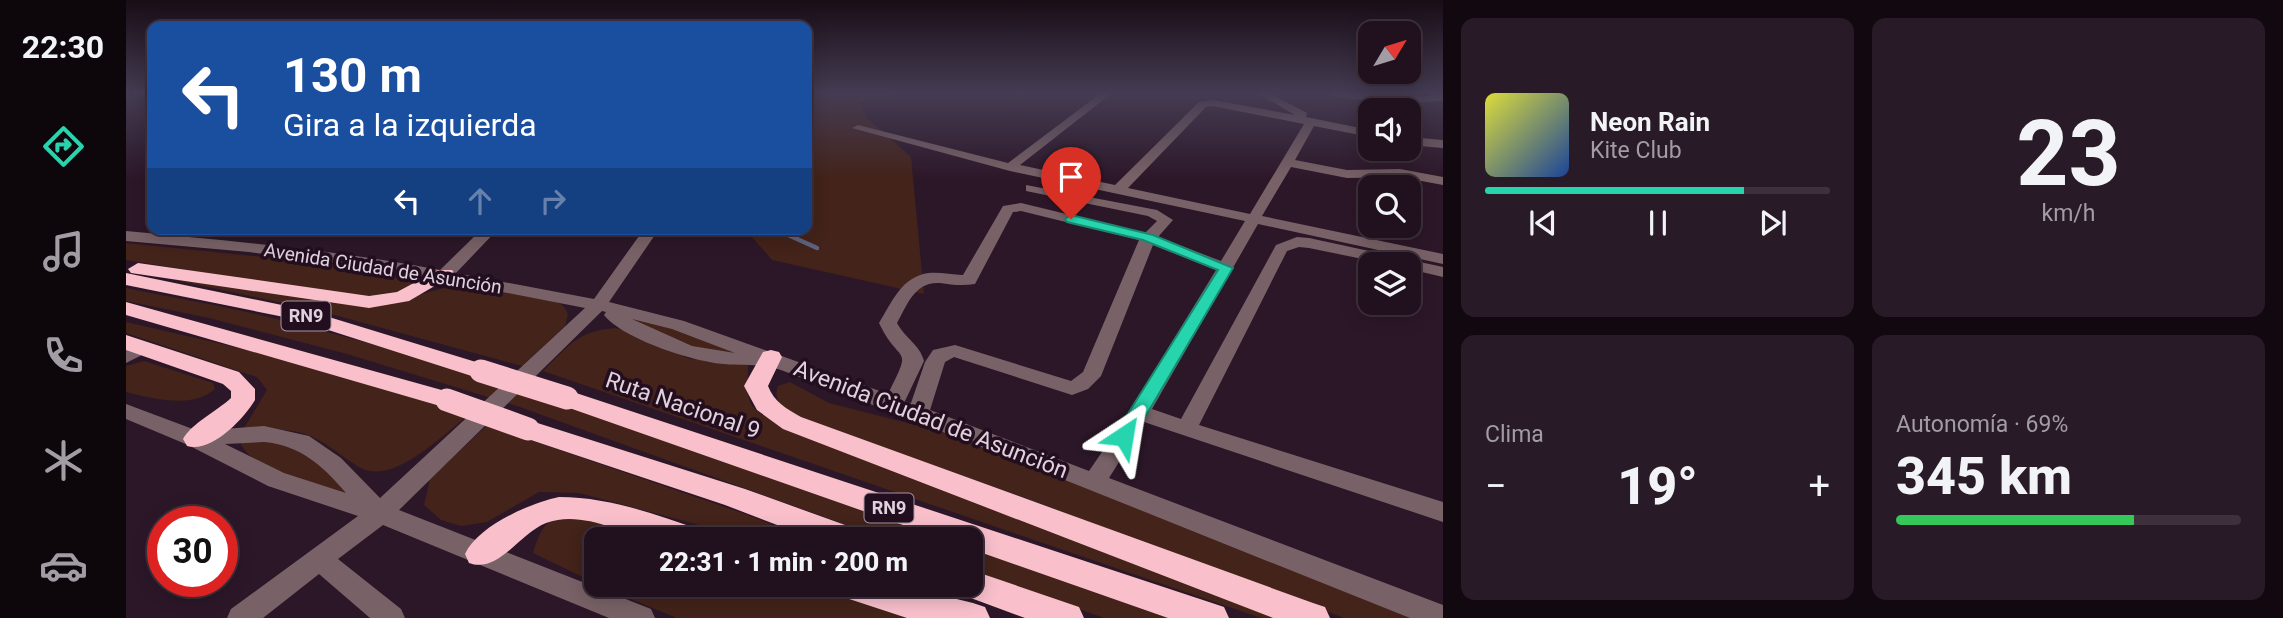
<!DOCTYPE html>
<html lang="es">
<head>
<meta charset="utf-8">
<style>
  body { margin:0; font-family:Roboto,sans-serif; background:#291a27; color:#f1f3f6; height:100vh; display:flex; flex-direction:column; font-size:26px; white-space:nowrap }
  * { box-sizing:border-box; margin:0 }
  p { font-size:23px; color:#a29da4 }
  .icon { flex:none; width:38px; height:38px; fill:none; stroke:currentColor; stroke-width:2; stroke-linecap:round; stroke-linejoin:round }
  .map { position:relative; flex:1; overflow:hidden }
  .side { display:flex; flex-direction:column; gap:18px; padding:18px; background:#120910; width:840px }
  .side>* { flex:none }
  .banner { position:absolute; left:21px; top:21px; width:665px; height:214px; border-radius:14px; box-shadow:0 4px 18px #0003,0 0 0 2px #3e313c; background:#1a4fa0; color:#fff; overflow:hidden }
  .needle { width:46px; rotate:52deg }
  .fabs { position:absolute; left:1232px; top:21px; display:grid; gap:14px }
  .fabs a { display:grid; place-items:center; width:63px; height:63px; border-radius:14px; background:#21111e; box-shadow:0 4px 18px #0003,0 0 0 2px #3e313c; font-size:35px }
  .speed { position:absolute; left:21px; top:506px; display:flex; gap:14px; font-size:35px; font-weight:700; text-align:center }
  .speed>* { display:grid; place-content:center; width:91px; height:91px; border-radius:50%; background:#21111e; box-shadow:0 4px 18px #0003,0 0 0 2px #3e313c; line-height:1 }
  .speed .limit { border:10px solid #d22; background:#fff; color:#111 }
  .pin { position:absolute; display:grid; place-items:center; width:60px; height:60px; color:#fff; margin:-72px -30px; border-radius:50% 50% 50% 0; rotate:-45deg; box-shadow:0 0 7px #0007 }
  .pin .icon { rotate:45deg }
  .me { position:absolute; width:77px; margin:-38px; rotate:33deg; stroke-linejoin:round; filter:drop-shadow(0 0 5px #0008) }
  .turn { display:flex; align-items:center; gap:24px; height:147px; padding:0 21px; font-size:32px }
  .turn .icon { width:91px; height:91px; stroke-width:2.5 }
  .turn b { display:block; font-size:49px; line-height:60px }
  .lanes { display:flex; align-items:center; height:66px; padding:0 21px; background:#0003; justify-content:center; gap:35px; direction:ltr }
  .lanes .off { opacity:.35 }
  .big { font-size:52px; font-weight:800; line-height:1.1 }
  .side .tile { flex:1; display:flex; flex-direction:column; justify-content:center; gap:10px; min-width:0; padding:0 24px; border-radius:14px; background:#291a27 }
  .side .dial { align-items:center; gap:0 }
  .dial b { font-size:91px; line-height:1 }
  .song { display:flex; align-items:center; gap:21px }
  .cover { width:84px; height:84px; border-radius:10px; background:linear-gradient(135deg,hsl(60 70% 55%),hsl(220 70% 35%)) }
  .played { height:7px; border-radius:4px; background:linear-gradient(90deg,#26d5ae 75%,#3e313c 75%) }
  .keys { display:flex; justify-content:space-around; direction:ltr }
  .heat { display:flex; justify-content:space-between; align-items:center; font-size:38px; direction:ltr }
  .charge { height:10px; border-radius:5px; background:linear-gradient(90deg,#34c759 69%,#3e313c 0) }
  .side .tiles { flex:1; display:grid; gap:18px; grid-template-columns:repeat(2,1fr) }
  .trip { position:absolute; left:458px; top:527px; width:399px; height:70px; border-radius:14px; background:#21111e; box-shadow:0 4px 18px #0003,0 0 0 2px #3e313c; font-weight:800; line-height:70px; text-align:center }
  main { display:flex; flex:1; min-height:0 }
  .tabs { display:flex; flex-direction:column; width:126px; justify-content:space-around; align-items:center; background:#0d070c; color:#a29da4 }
  .tabs .icon { width:49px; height:49px }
  .tabs .on { color:#26d5ae }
  .tabs b { font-size:32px; color:#f1f3f6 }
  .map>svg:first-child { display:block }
  .green { fill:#43231a }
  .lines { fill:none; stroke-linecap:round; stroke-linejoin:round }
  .stream { stroke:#5e627e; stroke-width:4.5 }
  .minor { fill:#796267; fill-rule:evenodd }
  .highway { fill:#f9c0cc; fill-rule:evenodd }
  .highway-bridge { stroke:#f9c0cc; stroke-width:23 }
  .route { fill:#26d5ae; stroke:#198a71; stroke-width:2 }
  .labels { text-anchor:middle; stroke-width:7; stroke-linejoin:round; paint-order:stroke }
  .shield { fill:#220e1f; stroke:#a796a4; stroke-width:2 }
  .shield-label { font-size:18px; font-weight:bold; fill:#e0d1dd }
  .street-label { font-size:19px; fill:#e0d1dd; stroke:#220e1f }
  .near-street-label { font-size:23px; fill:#e0d1dd; stroke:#220e1f }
</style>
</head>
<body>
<main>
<nav class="tabs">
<b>22:30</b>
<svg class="icon on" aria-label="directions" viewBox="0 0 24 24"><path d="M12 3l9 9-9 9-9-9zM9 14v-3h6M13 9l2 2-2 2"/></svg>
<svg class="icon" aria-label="music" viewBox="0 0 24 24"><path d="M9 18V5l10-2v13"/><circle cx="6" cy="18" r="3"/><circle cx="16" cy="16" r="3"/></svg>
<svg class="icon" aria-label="phone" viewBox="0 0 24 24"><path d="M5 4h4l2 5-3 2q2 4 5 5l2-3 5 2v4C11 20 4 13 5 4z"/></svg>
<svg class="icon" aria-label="climate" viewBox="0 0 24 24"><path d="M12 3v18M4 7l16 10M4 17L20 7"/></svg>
<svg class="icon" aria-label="car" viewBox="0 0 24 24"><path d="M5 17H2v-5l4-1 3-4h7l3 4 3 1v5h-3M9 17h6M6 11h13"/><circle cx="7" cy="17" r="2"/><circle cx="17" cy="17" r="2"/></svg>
</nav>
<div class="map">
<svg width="1317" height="618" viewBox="0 0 1317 618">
  <rect width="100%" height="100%" fill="#2c1728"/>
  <path class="green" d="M681,93H826L769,94L733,102L740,117L785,157L798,294L646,260L619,229H681Z
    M0,243L266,270L282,276L288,286L263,296L230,297L0,260Z
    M11,272L246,306C277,303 305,288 336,285C353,283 423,296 436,305C439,307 440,310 442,314L439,326L396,366L190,310Z
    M0,288C43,297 87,304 130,314C368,371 603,459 834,539H759L391,406L221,354L83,318L0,301Z
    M506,318L527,320L617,355L593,353L542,341Z
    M0,322L126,351L306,402L340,417C316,436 265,487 233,467C213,455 195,437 172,432C155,428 134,431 117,430L141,390L131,377L0,333Z
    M489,328L504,331L564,359L622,363C622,406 618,407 659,426L1179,618H1135L417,371C443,346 451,331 489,328Z
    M18,361L87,383L89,389C67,409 27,399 0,392V366Z
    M664,382L703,403L848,440L1289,618H1218L894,496L672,418C660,409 646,403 652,386Z
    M361,425L622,515L682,539H625L453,493L413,492L361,522L335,526L315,520L298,505L304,479Z
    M114,441C176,441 181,452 227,490L221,495C194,486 122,470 114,441Z
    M464,516L545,539H471V584L407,553C418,515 427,517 464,516Z
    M845,543L1063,618H978L845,570Z
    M471,585H704L820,618H551Z"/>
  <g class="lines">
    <path class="stream" d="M649,229L691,248"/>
    <path class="minor" d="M975,93H986L894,165L989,185L1073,102L1087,100L1169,115L1131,93H1143L1181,113L1180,117L1244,130V137L1188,126L1169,160L1221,170L1274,169L1317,177V185L1274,177L1221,178L1165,167L1136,216L1317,254V264L1132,224L1026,409L1055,419L1150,245L1171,237L1183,238L1317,267V277L1283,269V264H1261L1183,248L1173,247L1161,251L1073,425L1317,502V522L1018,422L983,478L1317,605V618H1284C1075,535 866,449 655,370C636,363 619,366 598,364C568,362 497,339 478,315L480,312L476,311L273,510L525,609L529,618H483L257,525L212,559L275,609L279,618H244L193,574L137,618H101L105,609L232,516L142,486L62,445L0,419V404L72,431L138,426L183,436L215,458L254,498L459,308L258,269L123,252L0,241V231C105,241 210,250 314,270L356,229H372L330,273L468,299L518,229H533L483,302L558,321L762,394C788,342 774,367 753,323C766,302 776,276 803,273C814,272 826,275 837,275L877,206L895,203L1019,233L1031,221L1022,216L900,191V185L1031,210L1047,220L1032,237L1095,261L1119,221L884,171L726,128L732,125L882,163ZM1087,106L1178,124L1124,214L1002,188L1080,107ZM895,211L1013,240L957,372L945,381L829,345L807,350L799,362L785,403L779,401L798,361C794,345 779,338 771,323C781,305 789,281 814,283C826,285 837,286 849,284L887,212ZM1027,245L1090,270L1006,408L963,471L804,410L819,362L828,357L946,395L962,389L975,376ZM506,319L546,329L609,353L566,346ZM138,442C174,445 197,466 220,493L158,473L99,444Z
      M1202,93H1227L1263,98L1317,95V101L1263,104L1207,96Z
      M1283,137L1317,140V148L1283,145Z
      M15,342L24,348L22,352L0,363V349Z"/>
    <path class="highway" d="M12,263L243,296L271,292L312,270H326L329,274L283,301L243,308L5,273L2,269Z
      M0,273L180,310L363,366L367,371L363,376L355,379L168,319L0,285Z
      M0,302L330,394L333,400L330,406L321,408L0,315Z
      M0,335L113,372L129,389V400C117,420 85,453 61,446L57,439C65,424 91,411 105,398V391L97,384L0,350Z
      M645,350L653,352L656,357L642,386C648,402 661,409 675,417L1187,603L1199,607L1204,618H1147L657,429L631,410L618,386L637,352Z
      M441,390L1086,603L1098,607L1103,618H1042L845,549V539H817L432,404L429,398L432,392Z
      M402,420L619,489L733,530L737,539H688L599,505L393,436L389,429L393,422Z
      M433,497C482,497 529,514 575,530L579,539C562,539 542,542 525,539C492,532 455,510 420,523C394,533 372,574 343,563L339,554C352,526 404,503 433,497Z
      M845,570L953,607L958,618H899L834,594L829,584H845Z
      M703,584H769L847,603L859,607L864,618H781L708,594Z"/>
    <path class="highway-bridge" d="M355,371L441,398
      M321,400L402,429"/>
  </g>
  <linearGradient id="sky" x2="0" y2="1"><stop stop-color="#180d16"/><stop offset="0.52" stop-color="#453c53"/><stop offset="1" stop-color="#453c53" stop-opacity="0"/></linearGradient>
  <rect width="1317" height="179" fill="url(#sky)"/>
  <path class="route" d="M945,215L1027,235L1107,268L1005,441L998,443L991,441L988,436L1092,270L1017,240L941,222L939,219Z"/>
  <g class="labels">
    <g class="shield">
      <rect x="155.5" y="301.5" width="49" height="29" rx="5"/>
      <rect x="738.5" y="493.5" width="49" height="29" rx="5"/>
    </g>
    <g class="shield-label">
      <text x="180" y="322">RN9</text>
      <text x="763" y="514">RN9</text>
    </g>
    <g class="street-label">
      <text transform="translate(257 268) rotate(9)" y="7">Avenida Ciudad de Asunción</text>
    </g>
    <g class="near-street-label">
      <text transform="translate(557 405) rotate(19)" y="8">Ruta Nacional 9</text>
      <text transform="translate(805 419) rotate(21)" y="8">Avenida Ciudad de Asunción</text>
    </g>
  </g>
</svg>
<div class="fabs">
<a><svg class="needle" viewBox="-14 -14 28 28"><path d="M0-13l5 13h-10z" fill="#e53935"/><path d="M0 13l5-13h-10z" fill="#a29da4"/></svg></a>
<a><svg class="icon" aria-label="sound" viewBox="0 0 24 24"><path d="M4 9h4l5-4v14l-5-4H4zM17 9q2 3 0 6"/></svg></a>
<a><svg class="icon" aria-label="search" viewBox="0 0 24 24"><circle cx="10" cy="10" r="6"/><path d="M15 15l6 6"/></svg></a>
<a><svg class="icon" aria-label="layers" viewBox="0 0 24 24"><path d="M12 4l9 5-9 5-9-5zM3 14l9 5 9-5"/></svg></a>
</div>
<div class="speed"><div class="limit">30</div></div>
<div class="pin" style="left:945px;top:219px;background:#d93025"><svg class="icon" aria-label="arrive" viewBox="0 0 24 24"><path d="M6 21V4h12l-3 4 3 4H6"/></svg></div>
<svg class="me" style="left:998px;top:436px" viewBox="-20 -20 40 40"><path d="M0-17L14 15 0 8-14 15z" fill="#26d5ae" stroke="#fff" stroke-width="4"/></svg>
<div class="trip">22:31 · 1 min · 200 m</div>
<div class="banner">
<div class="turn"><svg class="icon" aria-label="left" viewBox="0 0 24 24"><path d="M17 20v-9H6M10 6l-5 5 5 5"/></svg><div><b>130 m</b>Gira a la izquierda</div></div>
<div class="lanes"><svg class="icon" aria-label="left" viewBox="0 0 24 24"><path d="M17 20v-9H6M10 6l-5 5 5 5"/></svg><svg class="icon off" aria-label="ahead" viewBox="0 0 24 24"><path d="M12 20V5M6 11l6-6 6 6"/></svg><svg class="icon off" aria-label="right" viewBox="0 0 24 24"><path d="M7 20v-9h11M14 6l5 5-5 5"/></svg></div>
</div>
</div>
<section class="side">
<div class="tiles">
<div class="tile">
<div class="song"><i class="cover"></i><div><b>Neon Rain</b><p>Kite Club</p></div></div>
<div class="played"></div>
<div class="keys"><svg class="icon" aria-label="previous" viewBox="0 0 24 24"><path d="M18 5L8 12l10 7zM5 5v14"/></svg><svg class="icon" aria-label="pause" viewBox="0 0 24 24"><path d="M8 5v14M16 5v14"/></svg><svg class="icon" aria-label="next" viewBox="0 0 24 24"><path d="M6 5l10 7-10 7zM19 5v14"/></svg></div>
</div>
<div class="tile dial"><b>23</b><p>km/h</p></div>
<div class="tile"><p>Clima</p>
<div class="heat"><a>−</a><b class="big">19°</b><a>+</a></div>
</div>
<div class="tile"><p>Autonomía · 69%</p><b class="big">345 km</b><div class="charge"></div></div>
</div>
</section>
</main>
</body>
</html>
